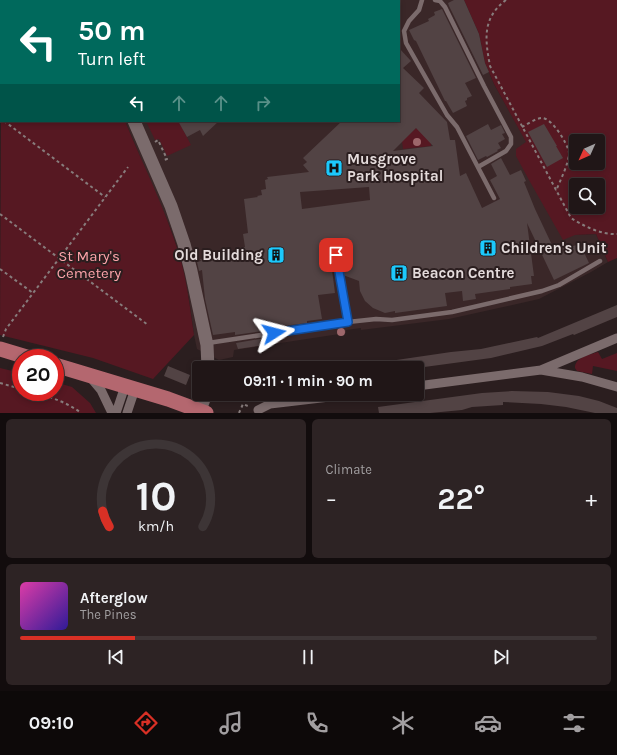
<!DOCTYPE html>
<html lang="en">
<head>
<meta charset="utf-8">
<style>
  body { margin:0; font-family:Karla,sans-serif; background:#2d2324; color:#f1f3f6; height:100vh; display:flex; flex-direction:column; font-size:15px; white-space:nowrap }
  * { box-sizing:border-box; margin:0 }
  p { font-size:13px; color:#a29fa1 }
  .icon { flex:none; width:22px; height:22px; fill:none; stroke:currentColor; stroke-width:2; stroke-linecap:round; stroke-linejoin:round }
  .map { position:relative; height:413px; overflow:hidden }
  .drawer { display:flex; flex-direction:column; gap:6px; padding:6px; background:#120c0d; flex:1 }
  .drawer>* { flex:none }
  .top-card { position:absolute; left:0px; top:0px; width:400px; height:122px; box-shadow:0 2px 6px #0003,0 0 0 1px #3d3536; background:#00695c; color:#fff; overflow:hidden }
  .needle { width:26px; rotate:225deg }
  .buttons { position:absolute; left:569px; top:134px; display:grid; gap:8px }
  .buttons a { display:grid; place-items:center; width:36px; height:36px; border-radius:4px; background:#201617; box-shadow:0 2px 6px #0003,0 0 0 1px #3d3536; font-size:20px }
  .speed { position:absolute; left:12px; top:349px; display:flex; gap:8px; font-size:20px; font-weight:700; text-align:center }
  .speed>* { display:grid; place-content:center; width:52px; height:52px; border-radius:50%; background:#201617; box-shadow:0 2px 6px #0003,0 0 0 1px #3d3536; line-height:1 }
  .speed .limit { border:6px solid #d22; background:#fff; color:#111 }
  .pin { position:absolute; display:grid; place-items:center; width:34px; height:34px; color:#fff; margin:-17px; border-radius:8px; box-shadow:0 2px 6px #0006 }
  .me { position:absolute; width:44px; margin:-22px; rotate:81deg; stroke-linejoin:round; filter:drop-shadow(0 0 3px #0008) }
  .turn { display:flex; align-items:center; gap:14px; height:84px; padding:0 12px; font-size:18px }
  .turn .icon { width:52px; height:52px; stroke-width:2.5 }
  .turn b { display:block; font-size:28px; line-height:34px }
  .lanes { display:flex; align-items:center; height:38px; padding:0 12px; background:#0003; justify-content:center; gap:20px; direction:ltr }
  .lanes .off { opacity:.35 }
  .big { font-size:30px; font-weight:700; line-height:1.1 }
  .drawer .card { flex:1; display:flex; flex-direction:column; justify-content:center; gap:6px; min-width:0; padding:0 14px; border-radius:6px; background:#2d2324 }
  .drawer .dial { align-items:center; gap:0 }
  .dial svg { height:104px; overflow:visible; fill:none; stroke:#3d3536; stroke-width:7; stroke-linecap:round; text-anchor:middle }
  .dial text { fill:#f1f3f6; stroke:none }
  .song { display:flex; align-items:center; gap:12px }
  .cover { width:48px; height:48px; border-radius:6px; background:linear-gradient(135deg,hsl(320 70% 55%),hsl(250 70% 35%)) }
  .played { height:4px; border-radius:2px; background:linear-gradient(90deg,#d93025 20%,#3d3536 20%) }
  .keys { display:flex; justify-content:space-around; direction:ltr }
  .heat { display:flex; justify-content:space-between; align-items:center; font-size:22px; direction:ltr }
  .drawer .tiles { flex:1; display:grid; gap:6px; grid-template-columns:1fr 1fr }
  .card:last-child { grid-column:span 2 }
  .trip { position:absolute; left:192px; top:361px; width:232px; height:40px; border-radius:4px; background:#201617; box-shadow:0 2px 6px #0003,0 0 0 1px #3d3536; font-weight:700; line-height:40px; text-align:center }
  .tab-bar { display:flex; height:64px; justify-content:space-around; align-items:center; background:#0d0909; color:#a29fa1 }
  .tab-bar .icon { width:28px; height:28px }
  .tab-bar .on { color:#d93025 }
  .tab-bar b { font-size:18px; color:#f1f3f6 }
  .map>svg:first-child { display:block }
  .built { fill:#3a2728 }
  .green { fill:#561822; fill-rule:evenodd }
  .building { fill:#524344; fill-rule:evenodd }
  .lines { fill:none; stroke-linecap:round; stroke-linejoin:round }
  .path { stroke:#877c7c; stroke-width:2; stroke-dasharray:3 3; stroke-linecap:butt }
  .lane { stroke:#7b6b6c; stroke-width:4.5 }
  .street { stroke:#7b6b6c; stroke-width:9 }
  .secondary { stroke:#7b6b6c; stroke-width:13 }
  .primary { stroke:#b4676f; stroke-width:15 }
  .tree { fill:#9d676b }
  .route-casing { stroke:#114b97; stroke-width:10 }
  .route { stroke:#1a73e8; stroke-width:7 }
  .labels { text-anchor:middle; stroke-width:4; stroke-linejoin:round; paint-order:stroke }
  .poi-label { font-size:15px; font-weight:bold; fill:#e4dbdb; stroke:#2b1e1f; text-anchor:start }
  .park-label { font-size:15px; fill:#fba3a9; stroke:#2b1e1f }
</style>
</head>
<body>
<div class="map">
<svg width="617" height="413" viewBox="0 0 617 413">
  <rect width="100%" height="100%" fill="#2b1e1f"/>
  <path class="built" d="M139,0H464L479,34L485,63L494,84L527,143L521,146L575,235L596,234L608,262L591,272L539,299L449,319L361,330V328L346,330V333L234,350L233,357L219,360L197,349L194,335L189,299L180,255L170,227L125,121H399V1Z"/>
  <path class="green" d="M464,0H617V258L608,262L596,234L575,235L563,240L529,180L516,156V149L526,142L494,84L485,63L479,34ZM576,141H598V163H576ZM576,185H598V207H576Z
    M1,104V121H125C143,165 165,208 179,254C187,280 190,308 194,335L153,379L93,358L0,335Z
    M146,121H180L179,122L191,145L167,156L159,139L155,140Z
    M416,128L430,131L431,146L403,149L402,141Z
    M598,352L602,359L617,353V371L593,366L592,374L577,371L575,368C575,357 589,355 598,352Z
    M0,368L21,373V392H55V382L72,387L90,403L96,413H0Z"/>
  <path class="building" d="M454,0H464L479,34L485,63L489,72L483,75L449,6L448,3Z
    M442,9L476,78L465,83L472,96L467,98V100L465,101L467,106L453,113L446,101H445L416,41L414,40L409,30L429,21L428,19L435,15L434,12Z
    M399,48L411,61L403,68L424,88L419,93L447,122L450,140H455L460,176L466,173L482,208L500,199L490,180L497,176L491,164L501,158L510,175L521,170L526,181L524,182L535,209L552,245L556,243L557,244H561L566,248L580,244L589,263L554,280L527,223L534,276H531L532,284L510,287V289L475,294L476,299L463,301L462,291L445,293L447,306L395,313V311L385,313L373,308L365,301L360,291L359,281L343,275L340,254L338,252L335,251L332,255L335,272L332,270L335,293L318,295L322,319L307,321V323L275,327L276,329L235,335V332L213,335L205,299L202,270L199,271L197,262L201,261L200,259L240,254L239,248L245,247L243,234L248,233L244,199L258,197L257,196L262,195L261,190L266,189L265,180L268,179L267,177L309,172L303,165L307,162L303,158L342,121H399ZM416,128L433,146L393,151ZM369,187L370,200L302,209L300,192Z
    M178,121H219L203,136L200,130L187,137Z
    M488,124L491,130L501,125L505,133L502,134L505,139L498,143L501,148L497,150L498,151L487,157L486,156L478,160L466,136Z
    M544,124L557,146H556L563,158L547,167L528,132Z
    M617,305V317L574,335L573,334L542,346L491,358L417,368H376V363L451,352L481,349L537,337L538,338Z
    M277,336L278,343L238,349L236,343Z
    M168,366L190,375L186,385L164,376Z
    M512,391L548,392L579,396L599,401L617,408V413H595L566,407L541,404L503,402V405L472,407L462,410L430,413H379L378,407L482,393Z"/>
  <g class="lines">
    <path class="path" d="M350,0V1
      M506,0C482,18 485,39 490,66L571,218C584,226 601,235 617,234
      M378,1L380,0
      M0,118L1,119
      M4,121L105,197
      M522,127C528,124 536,118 542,118C552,118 568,144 569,153C569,163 560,181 556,191
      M155,142L158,140L167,159L164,160
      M0,214L148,325
      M0,269L33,293
      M3,337L6,329L128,167
      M0,383L21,389
      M32,392C50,397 67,402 81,413
      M239,413L243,404L250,407"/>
    <path class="lane" d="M202,0L203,1
      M422,0L419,10L409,21L404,31L406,43L447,115L457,127L494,198
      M435,0L440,1L445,7L484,86L511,137V144L506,151L478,167
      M230,1L231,0
      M336,255L348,322
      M208,343L348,322L376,319L392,320L452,312L542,291L559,285L600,261"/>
    <path class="street" d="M54,1L56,0
      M0,29H1
      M541,370L617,338
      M90,377L101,390L112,413
      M417,386L541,370L582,377L617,387
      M258,410L270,404L355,394
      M116,413L125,386
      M127,413L135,389"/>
    <path class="secondary" d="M173,1L174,0
      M134,121L171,206L184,244L191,271L207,345L208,368
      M200,410L206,394"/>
    <path class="primary" d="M0,349L30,358
      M55,365L168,399L206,413"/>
  </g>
  <g class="tree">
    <circle cx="417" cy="142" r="4"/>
    <circle cx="341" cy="332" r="4"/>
  </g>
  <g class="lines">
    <g class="route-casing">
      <path id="route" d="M274,333L348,322L336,255"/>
    </g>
    <use href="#route" class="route"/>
  </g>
  <defs>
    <g id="hospital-square" transform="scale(0.9)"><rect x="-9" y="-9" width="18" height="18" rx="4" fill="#1cc9fc" stroke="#2b1e1f"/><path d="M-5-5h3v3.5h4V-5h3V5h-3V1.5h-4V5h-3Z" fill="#111"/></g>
    <g id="building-square" transform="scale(0.9)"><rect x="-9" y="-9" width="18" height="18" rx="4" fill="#1cc9fc" stroke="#2b1e1f"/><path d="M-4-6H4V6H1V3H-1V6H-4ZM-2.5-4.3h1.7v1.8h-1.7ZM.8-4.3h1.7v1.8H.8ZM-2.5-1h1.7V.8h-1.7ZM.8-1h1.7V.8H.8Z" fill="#111"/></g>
  </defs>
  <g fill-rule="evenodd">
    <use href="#hospital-square" x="334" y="168"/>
    <use href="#building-square" x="488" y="248"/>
    <use href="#building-square" x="276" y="255"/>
    <use href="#building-square" x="399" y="273"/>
  </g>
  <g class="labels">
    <g class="poi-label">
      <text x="347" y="164">Musgrove<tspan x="347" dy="17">Park Hospital</tspan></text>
      <text x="501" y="253">Children's Unit</text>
      <text x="263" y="260" text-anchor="end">Old Building</text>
      <text x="412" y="278">Beacon Centre</text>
    </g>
    <g class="park-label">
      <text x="89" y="261">St Mary's<tspan x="89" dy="17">Cemetery</tspan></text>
    </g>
  </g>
</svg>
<div class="buttons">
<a><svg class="needle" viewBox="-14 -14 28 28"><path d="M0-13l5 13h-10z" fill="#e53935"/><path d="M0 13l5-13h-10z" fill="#a29fa1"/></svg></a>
<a><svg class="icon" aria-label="search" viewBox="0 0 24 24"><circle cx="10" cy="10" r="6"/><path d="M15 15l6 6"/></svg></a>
</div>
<div class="speed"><div class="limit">20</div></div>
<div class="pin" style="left:336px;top:255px;background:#d93025"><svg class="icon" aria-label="arrive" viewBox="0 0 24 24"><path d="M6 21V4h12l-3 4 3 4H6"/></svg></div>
<svg class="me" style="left:274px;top:333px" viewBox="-20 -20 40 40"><path d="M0-17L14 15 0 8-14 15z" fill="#1a73e8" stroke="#fff" stroke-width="4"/></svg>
<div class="trip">09:11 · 1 min · 90 m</div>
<div class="top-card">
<div class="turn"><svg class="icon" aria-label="left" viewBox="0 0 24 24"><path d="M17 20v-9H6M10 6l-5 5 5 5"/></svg><div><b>50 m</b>Turn left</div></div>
<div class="lanes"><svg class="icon" aria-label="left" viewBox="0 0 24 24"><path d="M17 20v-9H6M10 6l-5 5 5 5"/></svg><svg class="icon off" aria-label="ahead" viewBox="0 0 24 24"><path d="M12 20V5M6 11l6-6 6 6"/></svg><svg class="icon off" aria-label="ahead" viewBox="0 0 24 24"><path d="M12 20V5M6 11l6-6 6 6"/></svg><svg class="icon off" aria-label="right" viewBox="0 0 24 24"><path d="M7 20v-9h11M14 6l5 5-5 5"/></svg></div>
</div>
</div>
<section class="drawer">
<div class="tiles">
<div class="card dial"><svg viewBox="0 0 100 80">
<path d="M14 69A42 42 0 1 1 86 69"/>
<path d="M14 69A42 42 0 0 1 9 57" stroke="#d93025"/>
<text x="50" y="56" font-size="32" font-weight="700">10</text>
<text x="50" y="72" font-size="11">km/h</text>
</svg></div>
<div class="card"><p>Climate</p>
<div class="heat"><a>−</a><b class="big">22°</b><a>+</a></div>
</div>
<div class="card">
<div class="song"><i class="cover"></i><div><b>Afterglow</b><p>The Pines</p></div></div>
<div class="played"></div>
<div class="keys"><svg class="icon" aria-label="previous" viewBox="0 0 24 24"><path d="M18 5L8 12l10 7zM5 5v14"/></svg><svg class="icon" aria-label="pause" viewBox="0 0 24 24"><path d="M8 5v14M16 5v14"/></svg><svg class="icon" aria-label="next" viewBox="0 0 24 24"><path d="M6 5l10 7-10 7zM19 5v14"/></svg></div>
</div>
</div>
</section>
<nav class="tab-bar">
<b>09:10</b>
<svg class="icon on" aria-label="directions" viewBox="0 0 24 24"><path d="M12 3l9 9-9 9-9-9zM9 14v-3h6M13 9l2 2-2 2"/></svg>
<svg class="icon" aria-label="music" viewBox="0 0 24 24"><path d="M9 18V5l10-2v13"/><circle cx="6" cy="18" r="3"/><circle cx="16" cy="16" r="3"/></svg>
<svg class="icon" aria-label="phone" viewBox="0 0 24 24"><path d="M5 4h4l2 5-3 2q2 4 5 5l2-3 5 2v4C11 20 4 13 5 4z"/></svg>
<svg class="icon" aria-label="climate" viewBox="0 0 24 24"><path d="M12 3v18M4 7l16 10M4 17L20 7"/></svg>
<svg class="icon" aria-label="car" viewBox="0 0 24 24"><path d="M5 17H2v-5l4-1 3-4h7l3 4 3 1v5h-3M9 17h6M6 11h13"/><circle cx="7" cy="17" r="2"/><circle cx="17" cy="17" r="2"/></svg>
<svg class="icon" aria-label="filters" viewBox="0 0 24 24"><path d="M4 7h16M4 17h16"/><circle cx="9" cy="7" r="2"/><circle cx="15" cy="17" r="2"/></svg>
</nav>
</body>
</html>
